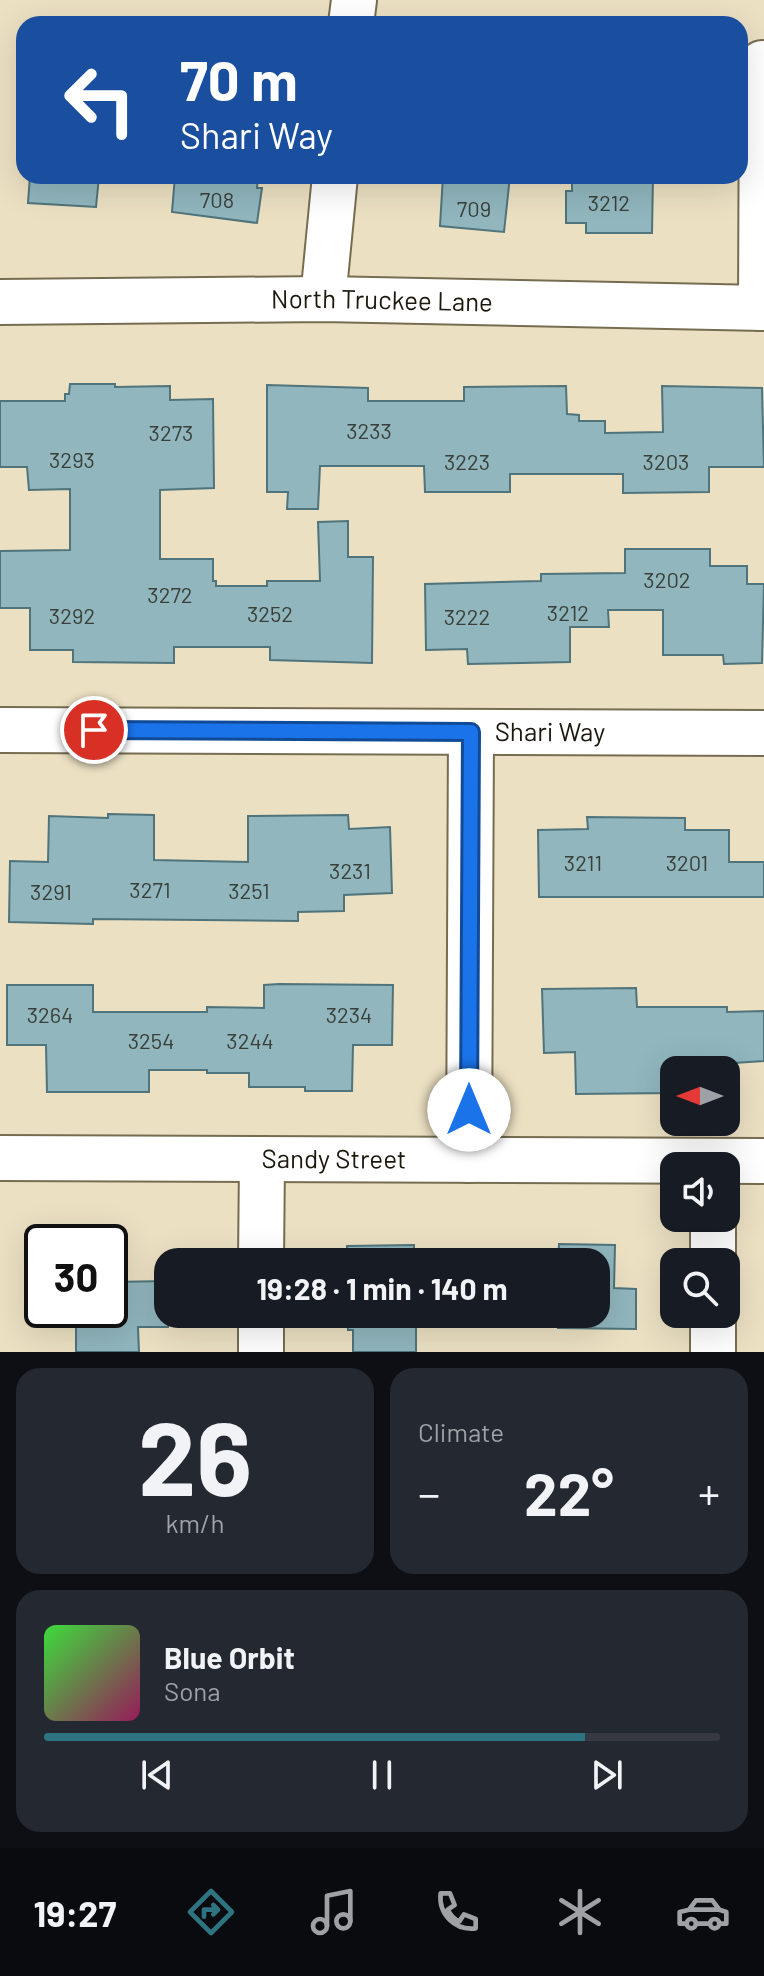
<!DOCTYPE html>
<html lang="en">
<head>
<meta charset="utf-8">
<style>
  body { margin:0; font-family:Barlow,sans-serif; background:#242831; color:#f1f3f6; height:100vh; display:flex; flex-direction:column; font-size:30px; white-space:nowrap }
  * { box-sizing:border-box; margin:0 }
  p { font-size:26px; color:#9ea1a6 }
  .icon { flex:none; width:44px; height:44px; fill:none; stroke:currentColor; stroke-width:2; stroke-linecap:round; stroke-linejoin:round }
  .map { position:relative; height:1352px; overflow:hidden }
  .sheet { display:flex; flex-direction:column; gap:16px; padding:16px; background:#0d0f14; flex:1 }
  .sheet>* { flex:none }
  .top-card { position:absolute; left:16px; top:16px; width:732px; height:168px; border-radius:24px; box-shadow:0 8px 32px #0002; background:#1a4fa0; color:#fff; overflow:hidden }
  .needle { width:52px; rotate:270deg }
  .buttons { position:absolute; left:660px; top:1056px; display:grid; gap:16px }
  .buttons a { display:grid; place-items:center; width:80px; height:80px; border-radius:16px; background:#171b24; box-shadow:0 8px 32px #0002; font-size:40px }
  .speed { position:absolute; left:24px; top:1224px; display:flex; gap:16px; font-size:40px; font-weight:700; text-align:center }
  .speed>* { display:grid; place-content:center; width:104px; height:104px; border-radius:50%; background:#171b24; box-shadow:0 8px 32px #0002; line-height:1 }
  .speed .limit { border:4px solid #111; border-radius:12px; background:#fff; color:#111 }
  .pin { position:absolute; display:grid; place-items:center; width:68px; height:68px; color:#fff; margin:-34px; border:4px solid #fff; border-radius:50%; box-shadow:0 2px 8px #0007 }
  .me { position:absolute; width:88px; margin:-44px; rotate:0deg; stroke-linejoin:round; filter:drop-shadow(0 0 6px #0008) }
  .turn { display:flex; align-items:center; gap:28px; height:168px; padding:0 32px; font-size:36px }
  .turn .icon { width:104px; height:104px; stroke-width:2.5 }
  .turn b { display:block; font-size:56px; line-height:68px }
  .big { font-size:60px; font-weight:700; line-height:1.1 }
  .sheet .widget { flex:1; display:flex; flex-direction:column; justify-content:center; gap:12px; min-width:0; padding:0 28px; border-radius:24px; background:#242831 }
  .sheet .dial { align-items:center; gap:0 }
  .dial b { font-size:104px; line-height:1 }
  .song { display:flex; align-items:center; gap:24px }
  .cover { width:96px; height:96px; border-radius:12px; background:linear-gradient(135deg,hsl(120 70% 55%),hsl(330 70% 35%)) }
  .played { height:8px; border-radius:4px; background:linear-gradient(90deg,#2d7380 80%,#363941 80%) }
  .keys { display:flex; justify-content:space-around; direction:ltr }
  .heat { display:flex; justify-content:space-between; align-items:center; font-size:44px; direction:ltr }
  .sheet .tiles { flex:1; display:grid; gap:16px; grid-template-columns:1fr 1fr }
  .widget:last-child { grid-column:span 2 }
  .trip { position:absolute; left:154px; top:1248px; width:456px; height:80px; border-radius:24px; background:#171b24; box-shadow:0 8px 32px #0002; font-weight:700; line-height:80px; text-align:center }
  .dock { display:flex; height:128px; justify-content:space-around; align-items:center; background:#090b0e; color:#9ea1a6 }
  .dock .icon { width:56px; height:56px }
  .dock .active { color:#2d7380 }
  .dock b { font-size:36px; color:#f1f3f6 }
  .map>svg:first-child { display:block }
  .building { fill:#91b6be; stroke:#50747b; stroke-width:2 }
  .lines { fill:none; stroke-linecap:round; stroke-linejoin:round }
  .minor-casing { stroke:#766d51; stroke-width:48 }
  .minor { stroke:#fff; stroke-width:44 }
  .route-casing { stroke:#114b97; stroke-width:20 }
  .route { stroke:#1a73e8; stroke-width:14 }
  .labels { text-anchor:middle; stroke-width:6; stroke-linejoin:round; paint-order:stroke }
  .number-label { font-size:22px; fill:#394039 }
  .street-label { font-size:26px; fill:#1c180d; stroke:#fff }
</style>
</head>
<body>
<div class="map">
<svg width="764" height="1352" viewBox="0 0 764 1352">
  <rect width="100%" height="100%" fill="#ebe0c2"/>
  <path class="building" d="M30,176H99L96,207L28,203Z
    M175,176H258L257,188H262L257,223L172,212Z
    M443,176H510L504,232L440,226Z
    M572,176H653L652,233H586V223H566V191H572Z
    M70,384H115V387L170,386V400L213,399L214,488L160,490V559H213V581H216V586H267V581H320L318,522L348,521V557H373L372,663L270,660V647H174V663L73,662V650H30V608H0V551L70,550V489L29,490L27,467H0V401H65V394H69Z
    M267,385L368,388V401H464V387L566,386L567,414L579,415V421H605V433L663,432L662,386L762,388L764,467H709V492L623,493V474H510V492H425L424,466H320L318,509H287L288,492H267Z
    M625,549H710V566H747V584H764L762,663L724,664L723,655H663V610H608L609,627H570V662L468,664L467,649L426,650L425,584L541,581V574L625,573Z
    M108,814L154,815V860L248,862V816L348,815L349,829L390,827L392,893L344,895V911L298,912V921L93,919V924L9,922L10,861L48,862L49,816L108,818Z
    M587,817L685,818V830H729V862H764V897H539L538,830L588,829Z
    M279,984L393,985L392,1045H353L352,1091H305V1087H249V1073H207V1070H149V1092H47L46,1045H7V985H93V1012H207V1007L264,1008V985Z
    M636,988L637,1007H727V1012L764,1011V1061L689,1066V1070H674V1093L576,1094L575,1052L544,1053L542,989Z
    M559,1244L615,1245L614,1288L636,1289V1329L558,1328V1314H596V1262H558Z
    M414,1245V1262H347V1246Z
    M168,1281V1327H138L139,1352H76V1310H110V1282Z
    M348,1314H416V1352H353V1330H348Z"/>
  <g class="lines">
    <g class="minor-casing">
      <g id="minor">
        <path d="M351,24L354,0"/>
        <path d="M323,299L335,176"/>
        <path id="s1" d="M0,302L323,299L764,308"/>
        <path d="M761,308L762,63"/>
        <path id="s2" d="M0,730L764,733"/>
        <path id="s3" d="M0,1158L764,1161"/>
        <path d="M469,1160L471,732"/>
        <path d="M261,1262L262,1159"/>
        <path d="M713,1262V1218"/>
        <path d="M261,1352V1314"/>
        <path d="M713,1352V1314"/>
      </g>
    </g>
    <use href="#minor" class="minor"/>
  </g>
  <g class="lines">
    <g class="route-casing">
      <path id="route" d="M94,730L471,732L469,1110"/>
    </g>
    <use href="#route" class="route"/>
  </g>
  <g class="labels">
    <g class="number-label">
      <text x="217" y="208">708</text>
      <text x="609" y="211">3212</text>
      <text x="474" y="217">709</text>
      <text x="369" y="439">3233</text>
      <text x="171" y="441">3273</text>
      <text x="72" y="468">3293</text>
      <text x="467" y="470">3223</text>
      <text x="666" y="470">3203</text>
      <text x="667" y="588">3202</text>
      <text x="170" y="603">3272</text>
      <text x="568" y="621">3212</text>
      <text x="270" y="622">3252</text>
      <text x="72" y="624">3292</text>
      <text x="467" y="625">3222</text>
      <text x="583" y="871">3211</text>
      <text x="687" y="871">3201</text>
      <text x="350" y="879">3231</text>
      <text x="150" y="898">3271</text>
      <text x="249" y="899">3251</text>
      <text x="51" y="900">3291</text>
      <text x="50" y="1023">3264</text>
      <text x="349" y="1023">3234</text>
      <text x="151" y="1049">3254</text>
      <text x="250" y="1049">3244</text>
    </g>
    <g class="street-label">
      <text dy="9" stroke="none"><textPath href="#s1" startOffset="382">North Truckee Lane</textPath></text>
      <text dy="9" stroke="none"><textPath href="#s2" startOffset="550">Shari Way</textPath></text>
      <text dy="9" stroke="none"><textPath href="#s3" startOffset="334">Sandy Street</textPath></text>
    </g>
  </g>
</svg>
<div class="buttons">
<a><svg class="needle" viewBox="-14 -14 28 28"><path d="M0-13l5 13h-10z" fill="#e53935"/><path d="M0 13l5-13h-10z" fill="#9ea1a6"/></svg></a>
<a><svg class="icon" aria-label="sound" viewBox="0 0 24 24"><path d="M4 9h4l5-4v14l-5-4H4zM17 9q2 3 0 6"/></svg></a>
<a><svg class="icon" aria-label="search" viewBox="0 0 24 24"><circle cx="10" cy="10" r="6"/><path d="M15 15l6 6"/></svg></a>
</div>
<div class="speed"><div class="limit">30</div></div>
<div class="pin" style="left:94px;top:730px;background:#d93025"><svg class="icon" aria-label="arrive" viewBox="0 0 24 24"><path d="M6 21V4h12l-3 4 3 4H6"/></svg></div>
<svg class="me" style="left:469px;top:1110px" viewBox="-20 -20 40 40"><circle r="19" fill="#fff"/><path d="M0-13L10 11 0 6-10 11z" fill="#1a73e8"/></svg>
<div class="trip">19:28 · 1 min · 140 m</div>
<div class="top-card">
<div class="turn"><svg class="icon" aria-label="left" viewBox="0 0 24 24"><path d="M17 20v-9H6M10 6l-5 5 5 5"/></svg><div><b>70 m</b>Shari Way</div></div>
</div>
</div>
<section class="sheet">
<div class="tiles">
<div class="widget dial"><b>26</b><p>km/h</p></div>
<div class="widget"><p>Climate</p>
<div class="heat"><a>−</a><b class="big">22°</b><a>+</a></div>
</div>
<div class="widget">
<div class="song"><i class="cover"></i><div><b>Blue Orbit</b><p>Sona</p></div></div>
<div class="played"></div>
<div class="keys"><svg class="icon" aria-label="previous" viewBox="0 0 24 24"><path d="M18 5L8 12l10 7zM5 5v14"/></svg><svg class="icon" aria-label="pause" viewBox="0 0 24 24"><path d="M8 5v14M16 5v14"/></svg><svg class="icon" aria-label="next" viewBox="0 0 24 24"><path d="M6 5l10 7-10 7zM19 5v14"/></svg></div>
</div>
</div>
</section>
<nav class="dock">
<b>19:27</b>
<svg class="icon active" aria-label="directions" viewBox="0 0 24 24"><path d="M12 3l9 9-9 9-9-9zM9 14v-3h6M13 9l2 2-2 2"/></svg>
<svg class="icon" aria-label="music" viewBox="0 0 24 24"><path d="M9 18V5l10-2v13"/><circle cx="6" cy="18" r="3"/><circle cx="16" cy="16" r="3"/></svg>
<svg class="icon" aria-label="phone" viewBox="0 0 24 24"><path d="M5 4h4l2 5-3 2q2 4 5 5l2-3 5 2v4C11 20 4 13 5 4z"/></svg>
<svg class="icon" aria-label="climate" viewBox="0 0 24 24"><path d="M12 3v18M4 7l16 10M4 17L20 7"/></svg>
<svg class="icon" aria-label="car" viewBox="0 0 24 24"><path d="M5 17H2v-5l4-1 3-4h7l3 4 3 1v5h-3M9 17h6M6 11h13"/><circle cx="7" cy="17" r="2"/><circle cx="17" cy="17" r="2"/></svg>
</nav>
</body>
</html>
